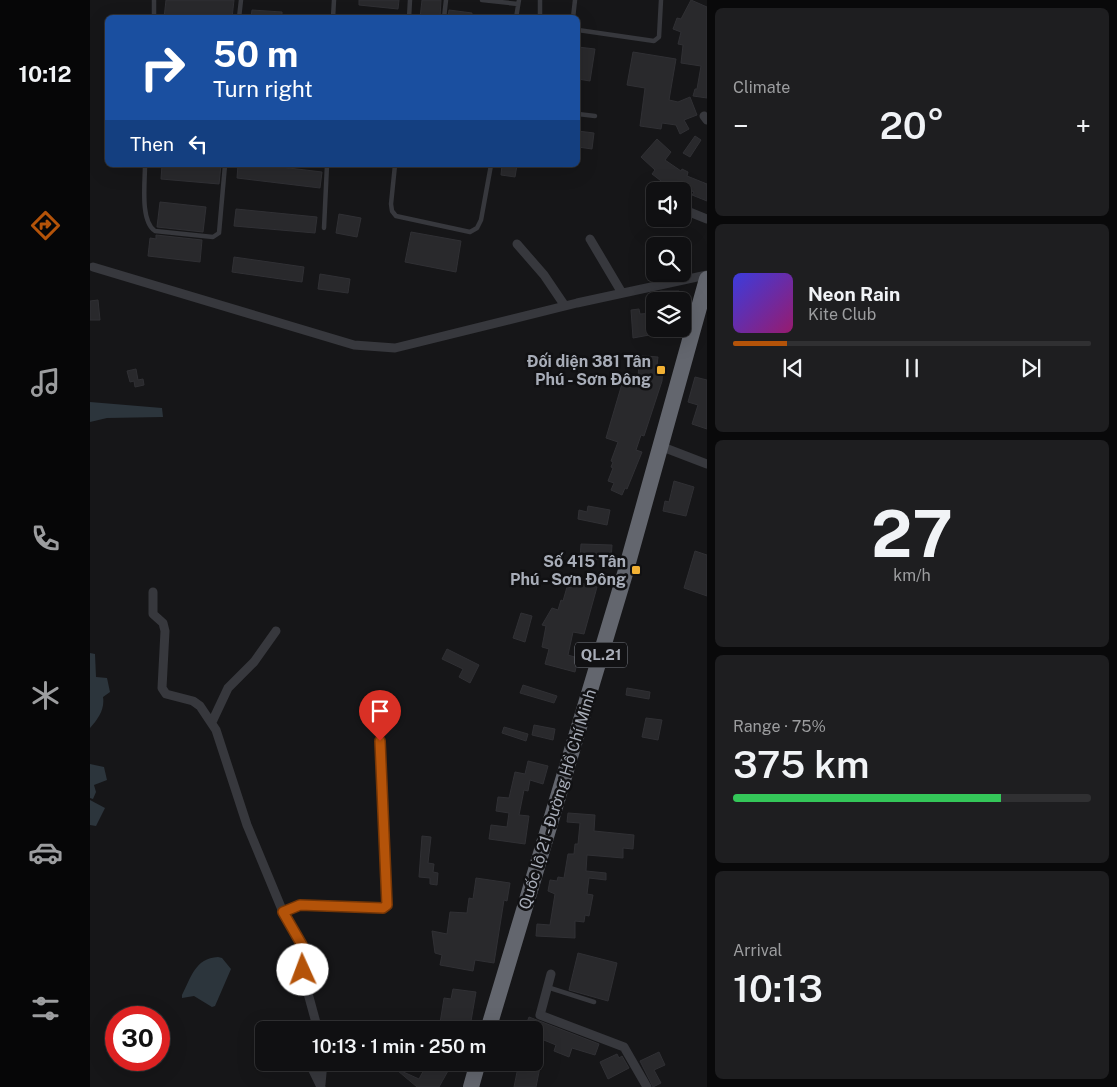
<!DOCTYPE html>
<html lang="en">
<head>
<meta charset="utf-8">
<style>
  body { margin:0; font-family:"Public Sans",sans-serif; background:#1e1e20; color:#f1f3f6; height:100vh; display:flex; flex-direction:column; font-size:19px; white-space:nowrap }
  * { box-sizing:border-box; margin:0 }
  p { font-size:16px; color:#9c9d9f }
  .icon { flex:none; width:28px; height:28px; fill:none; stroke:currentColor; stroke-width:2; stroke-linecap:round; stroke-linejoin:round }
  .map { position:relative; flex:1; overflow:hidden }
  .panel { display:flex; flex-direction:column; gap:8px; padding:8px; background:#09090a; width:410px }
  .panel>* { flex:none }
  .top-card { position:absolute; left:15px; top:15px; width:475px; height:152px; border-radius:8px; box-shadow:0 5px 20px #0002,0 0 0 1px #303032; background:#1a4fa0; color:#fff; overflow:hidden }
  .fabs { position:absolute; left:556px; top:182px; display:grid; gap:10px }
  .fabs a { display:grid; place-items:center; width:45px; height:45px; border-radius:8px; background:#101012; box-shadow:0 5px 20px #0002,0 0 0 1px #303032; font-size:25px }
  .speed { position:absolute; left:15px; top:1006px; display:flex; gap:10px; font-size:25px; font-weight:700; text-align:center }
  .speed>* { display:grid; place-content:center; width:65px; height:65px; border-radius:50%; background:#101012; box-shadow:0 5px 20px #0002,0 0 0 1px #303032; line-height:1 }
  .speed .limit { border:8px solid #d22; background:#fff; color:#111 }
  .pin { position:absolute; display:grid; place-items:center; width:42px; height:42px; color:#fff; margin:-51px -21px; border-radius:50% 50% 50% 0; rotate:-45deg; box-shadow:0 0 5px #0007 }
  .pin .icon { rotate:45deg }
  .me { position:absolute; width:55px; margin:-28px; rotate:358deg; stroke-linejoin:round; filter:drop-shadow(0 0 4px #0008) }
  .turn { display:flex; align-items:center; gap:18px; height:105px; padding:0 25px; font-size:22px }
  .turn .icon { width:65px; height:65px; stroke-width:2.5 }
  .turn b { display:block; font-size:35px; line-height:42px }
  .then { display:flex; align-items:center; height:48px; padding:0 25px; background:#0003; gap:10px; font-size:19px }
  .big { font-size:38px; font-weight:600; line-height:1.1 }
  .panel .tile { flex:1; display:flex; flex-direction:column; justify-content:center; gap:8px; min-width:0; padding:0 18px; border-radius:8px; background:#1e1e20 }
  .panel .dial { align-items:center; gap:0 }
  .dial b { font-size:65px; line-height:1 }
  .song { display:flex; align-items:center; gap:15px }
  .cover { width:60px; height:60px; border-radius:8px; background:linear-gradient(135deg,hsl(240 70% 55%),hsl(320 70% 35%)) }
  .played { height:5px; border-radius:2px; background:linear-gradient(90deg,#b45309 15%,#303032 15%) }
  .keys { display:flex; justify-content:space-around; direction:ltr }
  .heat { display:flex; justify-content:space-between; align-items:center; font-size:28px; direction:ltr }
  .charge { height:8px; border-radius:4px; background:linear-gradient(90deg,#34c759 75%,#303032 0) }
  .trip { position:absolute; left:165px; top:1021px; width:288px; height:50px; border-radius:8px; background:#101012; box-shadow:0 5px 20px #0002,0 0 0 1px #303032; font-weight:600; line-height:50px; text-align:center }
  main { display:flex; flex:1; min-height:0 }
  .dock { display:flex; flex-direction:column; width:90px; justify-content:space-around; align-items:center; background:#060607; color:#9c9d9f }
  .dock .icon { width:35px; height:35px }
  .dock .on { color:#b45309 }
  .dock b { font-size:22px; color:#f1f3f6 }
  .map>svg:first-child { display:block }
  .water { fill:#2c353c }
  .building { fill:#29292c; stroke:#303034 }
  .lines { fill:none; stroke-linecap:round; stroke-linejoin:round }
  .lane { stroke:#37383d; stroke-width:4.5 }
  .street { stroke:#37383d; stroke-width:9 }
  .highway { stroke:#63666e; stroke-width:16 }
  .route-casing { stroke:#753606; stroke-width:12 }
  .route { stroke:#b45309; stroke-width:9 }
  .poi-dot { fill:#f2b134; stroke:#111113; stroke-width:2 }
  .labels { text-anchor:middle; stroke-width:5; stroke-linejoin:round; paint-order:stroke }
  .shield { fill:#111113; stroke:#7b7e86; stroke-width:1 }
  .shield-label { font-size:15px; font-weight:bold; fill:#a8adb8 }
  .poi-label { font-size:16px; font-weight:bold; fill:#a8adb8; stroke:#111113; text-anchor:end }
  .street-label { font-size:16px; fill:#a8adb8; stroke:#111113 }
</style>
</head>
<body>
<main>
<nav class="dock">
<b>10:12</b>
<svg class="icon on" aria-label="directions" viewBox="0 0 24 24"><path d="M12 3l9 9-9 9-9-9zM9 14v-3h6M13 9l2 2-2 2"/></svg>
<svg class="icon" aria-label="music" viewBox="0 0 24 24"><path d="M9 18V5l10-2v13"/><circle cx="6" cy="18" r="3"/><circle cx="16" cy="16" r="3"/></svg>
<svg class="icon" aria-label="phone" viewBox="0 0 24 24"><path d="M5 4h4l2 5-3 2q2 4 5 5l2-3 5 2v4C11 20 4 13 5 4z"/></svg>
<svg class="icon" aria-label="climate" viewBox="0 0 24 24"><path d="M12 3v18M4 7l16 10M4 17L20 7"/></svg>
<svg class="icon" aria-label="car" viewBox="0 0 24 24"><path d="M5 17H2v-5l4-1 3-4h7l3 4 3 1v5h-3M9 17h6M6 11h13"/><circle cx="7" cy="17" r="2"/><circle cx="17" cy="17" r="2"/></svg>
<svg class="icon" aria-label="filters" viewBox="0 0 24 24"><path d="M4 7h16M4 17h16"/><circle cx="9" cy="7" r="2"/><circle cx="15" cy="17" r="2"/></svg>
</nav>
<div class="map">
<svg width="617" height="1087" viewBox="0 0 617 1087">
  <rect width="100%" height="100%" fill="#161618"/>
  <path class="water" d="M0,402L72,408L73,417L17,418L0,422Z
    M0,653L5,654L6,677L17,678L20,692L13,697C15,709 8,719 0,728Z
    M0,764L14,767L17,780L4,785L6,792L3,799L0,798Z
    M0,800L15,808L6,826L0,825Z
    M128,957L132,958L141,969L125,1006L122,1007L104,996L92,998V995C101,978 105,958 128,957Z"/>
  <path class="building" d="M76,0H144L142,18H74Z
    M269,0H309L308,9L269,5Z
    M332,0H351L350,18H330Z
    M601,0L617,7V98L603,96L605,89H607L611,66L591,63L593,45L588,44L591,32L583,29L587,18L591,19Z
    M162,10L192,12V18H161Z
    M359,10L382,13V18H358Z
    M488,47L505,49L500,81L488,79Z
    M543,52L586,59L579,100L588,102L600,97L607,115L594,120L599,129L590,134L586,125L572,123L571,129L550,126L555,88L537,85Z
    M488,131L504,133L502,149L488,147Z
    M605,136L611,140L600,157L593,153Z
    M567,139L581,152L575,160L591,171L592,169L598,172L597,176L617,184V201L602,195L604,192L582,182L579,187L562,174L565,170L551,157Z
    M72,165H131L129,184L71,179Z
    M148,165H174L232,172L230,188L147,178Z
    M412,165H427L425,177L411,175Z
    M70,202L116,207L113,232L67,227Z
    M146,209L227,217L225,233L144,226Z
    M249,214L271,218L267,237L246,233Z
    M321,232L371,241L366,272L315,262Z
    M66,235L112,240L110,262L58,256L60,238L66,239Z
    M144,257L214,267L212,282L142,272Z
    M230,274L260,279L258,293L228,289Z
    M571,291H589V300L564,301L563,293Z
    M8,300L10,320H0V301Z
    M549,309L550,314L565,313V334L543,338L541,310Z
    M543,355L568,357L567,365H573L572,381L554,436L551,435L546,450L552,452L537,489L535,488L532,495L521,490L524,483L518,481L523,468L521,467L523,462L521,461L528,442L516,438L534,377L548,378L549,363H542Z
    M46,369L48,380L53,379L54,385L45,387L44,381L40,382L37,371Z
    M605,377L617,380V429L602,424L608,405L598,402Z
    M584,481L604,487L596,516L573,511L575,501L579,502Z
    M498,506L520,510L517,525L488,519L489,510L497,512Z
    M491,544L522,545L521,560L490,559Z
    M605,551L617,555V596L594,588Z
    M482,581L507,587L494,634L483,632L478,655L488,658L485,672L455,664L459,649L452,647L456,626L452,625L462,608L468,610L471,600L473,601L477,587L481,588Z
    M431,613L442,616L435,642L423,638Z
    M357,649L389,665L380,683L369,677L373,669L352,659Z
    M433,685L467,696L464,703L430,693Z
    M537,688L560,692L559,699L536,695Z
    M556,718L572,720L568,740L552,737Z
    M444,725L465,729L463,740L442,735Z
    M414,727L438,734L436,741L412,733Z
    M438,761L458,766L453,784L440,780L438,791L434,790L429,815L439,816L435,844L399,839L401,825L417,827L419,813L406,811L408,797L419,798L425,772L435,774Z
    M478,813L505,815L504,831L544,835L543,849L533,848V858L497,855L496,871L516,873V880L499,878L497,894L503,895L499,916L495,915L494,922L485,921V938L446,936L447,924L460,925L465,894L458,891L460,880L467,881L468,877L474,878L478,854H484L485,844H488L490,823L477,822Z
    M332,836L341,837L338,863L344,864L343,872L348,873L347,885L340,884V878L329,877Z
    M386,878L420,883L417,901L414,900L404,963L385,960L383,971L350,965L352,955L345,953L342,931L357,934L360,912L377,913L379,898L383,899Z
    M488,953L527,963L518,1001L479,990Z
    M363,989L386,992L380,1027L350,1023L354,998L361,999Z
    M439,1017L509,1044L505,1055L482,1048L479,1057L464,1051L466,1045L444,1036V1030H434Z
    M569,1052L575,1065L564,1070L571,1083L563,1087L550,1061Z
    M527,1054L529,1058L532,1056L539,1068L518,1079L510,1062Z
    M338,1062H363L349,1087H327L308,1071L309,1070L329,1079Z
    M429,1062H444L450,1067L446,1087H424Z"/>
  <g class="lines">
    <path class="lane" d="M392,0L428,4
      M450,0V18
      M64,18V0
      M149,18L151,0
      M243,18L244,0
      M319,18L320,0
      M354,18L356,0
      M426,18L429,0
      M483,18L485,0
      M488,30L564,41L569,37L571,0
      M488,114L505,116
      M55,165C55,183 50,221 65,231L123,237L129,233L135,165
      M305,165L301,204L302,211L306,216L380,232L387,228L391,220L401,165
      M234,228L237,165
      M457,987L504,1002"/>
    <path class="street" d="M614,116L617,120
      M592,209L617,219
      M500,239L532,293
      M427,244L454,275L475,306
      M3,267L264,345L305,348L487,303L617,275
      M570,446L617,464
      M63,592V614L73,623L75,631L72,688L76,694L103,701L110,706L126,730L157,825L193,912L212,945L213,975L228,1030
      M122,722L138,688L164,662L186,631
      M193,912L210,905L293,908L297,905L290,741
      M461,974L450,1015L534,1047L557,1087
      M203,1029L204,1030
      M219,1062L231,1087
      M231,1084L233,1062"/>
    <path class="highway" d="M398,1030L534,577L617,279
      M381,1087L388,1062"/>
  </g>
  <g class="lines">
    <g class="route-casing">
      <path id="route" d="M213,970L212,945L193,912L210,905L293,908L297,905L290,741"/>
    </g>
    <use href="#route" class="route"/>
  </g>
  <g class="poi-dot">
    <rect x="566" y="365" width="10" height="10" rx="2.5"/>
    <rect x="541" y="565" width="10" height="10" rx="2.5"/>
  </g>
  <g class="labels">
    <rect class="shield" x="485" y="642.5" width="52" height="25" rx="4"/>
    <g class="shield-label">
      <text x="511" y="660">QL.21</text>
    </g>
    <g class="poi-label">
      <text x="561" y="367">Đối diện 381 Tân<tspan x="561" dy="18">Phú - Sơn Đông</tspan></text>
      <text x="536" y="567">Số 415 Tân<tspan x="536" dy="18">Phú - Sơn Đông</tspan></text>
    </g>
    <g class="street-label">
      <text transform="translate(467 799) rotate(-73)" y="6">Quốc lộ 21 - Đường Hồ Chí Minh</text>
    </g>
  </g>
</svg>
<div class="fabs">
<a><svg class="icon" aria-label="sound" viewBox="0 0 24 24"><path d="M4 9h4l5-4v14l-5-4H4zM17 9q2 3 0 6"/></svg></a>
<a><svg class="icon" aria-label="search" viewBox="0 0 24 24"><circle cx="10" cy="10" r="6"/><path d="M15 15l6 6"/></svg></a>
<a><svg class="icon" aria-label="layers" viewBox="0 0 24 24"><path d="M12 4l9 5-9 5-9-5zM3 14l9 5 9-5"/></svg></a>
</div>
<div class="speed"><div class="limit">30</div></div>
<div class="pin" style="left:290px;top:741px;background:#d93025"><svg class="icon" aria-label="arrive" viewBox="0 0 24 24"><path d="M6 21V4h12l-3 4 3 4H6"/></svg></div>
<svg class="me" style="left:213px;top:970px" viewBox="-20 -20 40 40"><circle r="19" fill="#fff"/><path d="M0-13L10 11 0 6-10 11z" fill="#b45309"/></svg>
<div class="trip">10:13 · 1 min · 250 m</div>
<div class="top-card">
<div class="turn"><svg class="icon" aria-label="right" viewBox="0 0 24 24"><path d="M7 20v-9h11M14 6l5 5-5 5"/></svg><div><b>50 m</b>Turn right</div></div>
<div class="then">Then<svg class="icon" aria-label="left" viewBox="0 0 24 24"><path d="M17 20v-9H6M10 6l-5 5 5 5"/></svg></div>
</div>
</div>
<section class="panel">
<div class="tile"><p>Climate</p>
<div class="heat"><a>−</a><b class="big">20°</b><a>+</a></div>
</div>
<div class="tile">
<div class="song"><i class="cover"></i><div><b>Neon Rain</b><p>Kite Club</p></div></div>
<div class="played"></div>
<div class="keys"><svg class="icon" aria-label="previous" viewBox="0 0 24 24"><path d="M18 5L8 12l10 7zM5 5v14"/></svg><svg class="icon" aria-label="pause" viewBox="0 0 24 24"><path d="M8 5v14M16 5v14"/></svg><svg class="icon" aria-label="next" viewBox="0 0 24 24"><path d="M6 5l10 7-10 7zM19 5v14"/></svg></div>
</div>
<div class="tile dial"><b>27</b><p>km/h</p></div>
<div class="tile"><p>Range · 75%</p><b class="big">375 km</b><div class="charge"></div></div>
<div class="tile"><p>Arrival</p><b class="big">10:13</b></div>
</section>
</main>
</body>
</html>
